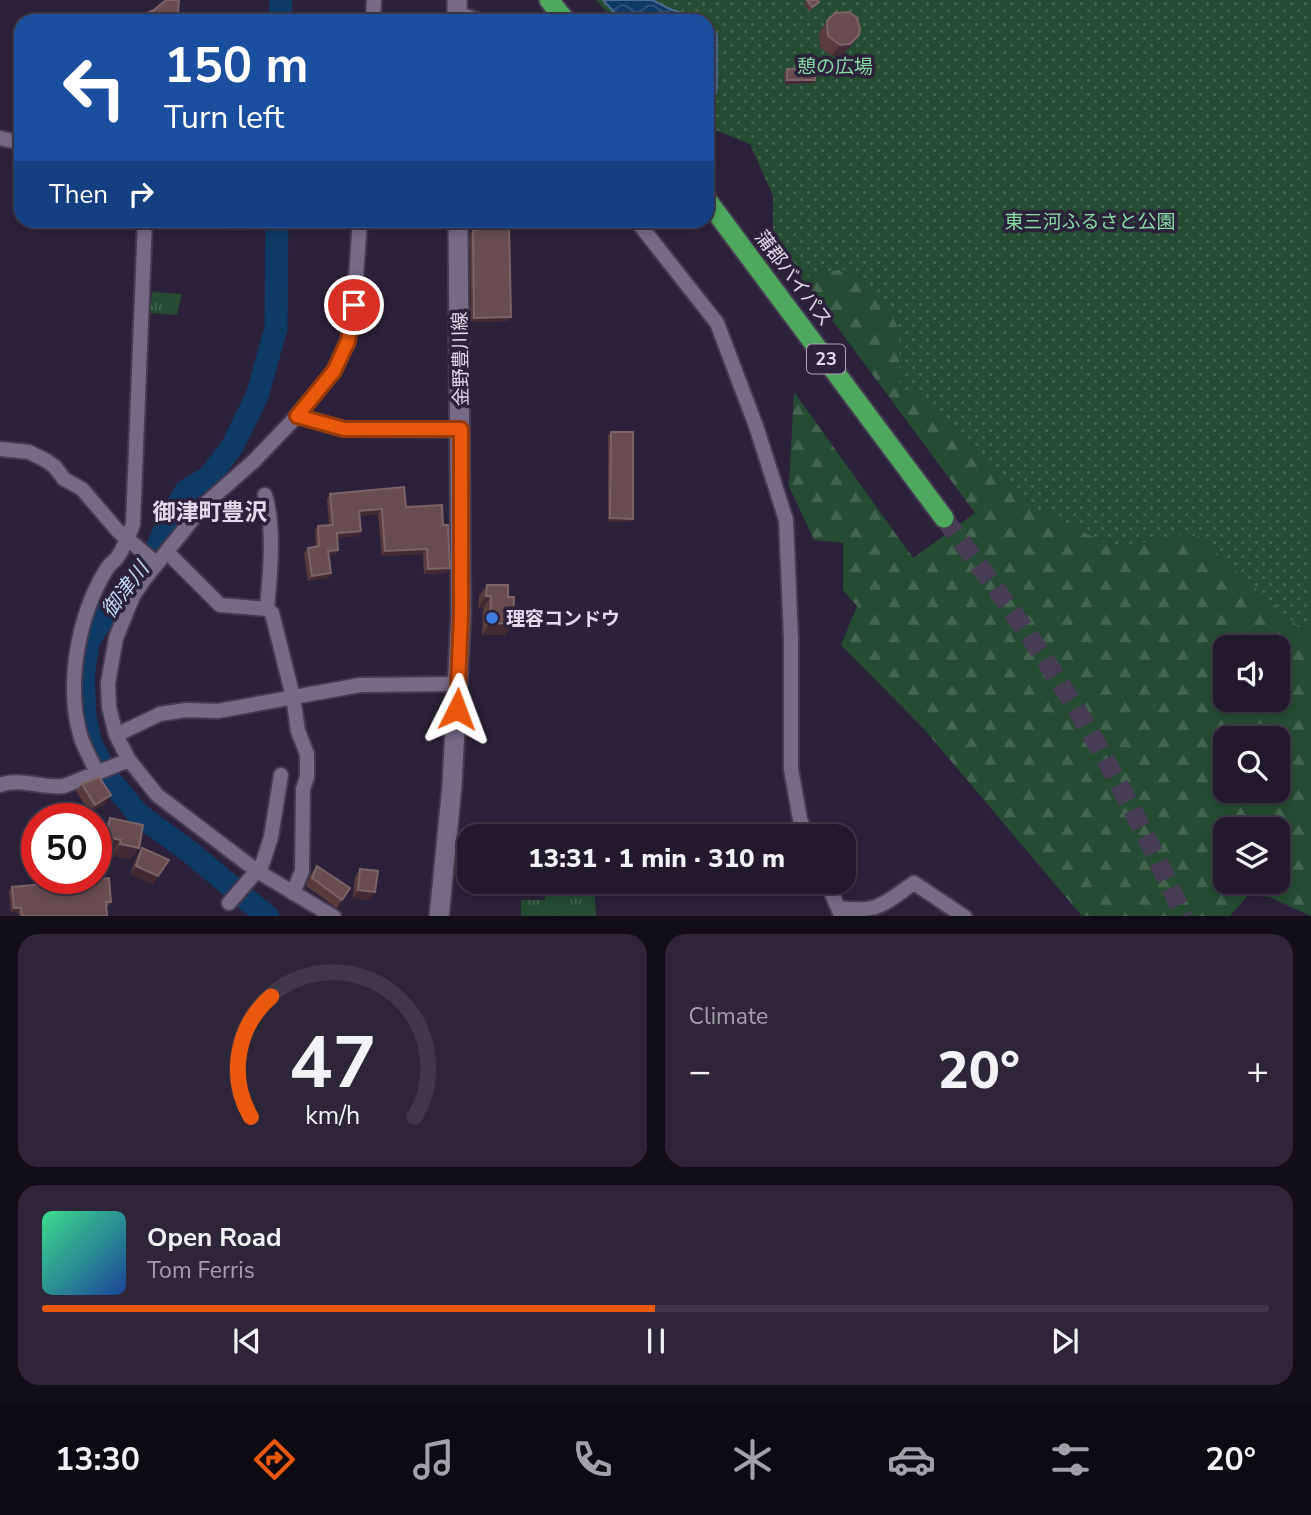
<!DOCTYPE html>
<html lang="en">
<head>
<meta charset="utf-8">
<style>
  body { margin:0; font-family:"Nunito Sans","Noto Sans JP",sans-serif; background:#2d2638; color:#f1f3f6; height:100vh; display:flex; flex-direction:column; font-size:26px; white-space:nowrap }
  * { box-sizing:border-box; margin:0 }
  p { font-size:23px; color:#a2a0a9 }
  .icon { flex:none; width:38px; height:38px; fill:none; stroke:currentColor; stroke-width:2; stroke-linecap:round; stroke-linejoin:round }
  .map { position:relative; height:916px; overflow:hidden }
  .drawer { display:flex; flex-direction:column; gap:18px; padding:18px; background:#120e18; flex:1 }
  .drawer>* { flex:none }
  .hud { position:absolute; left:14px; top:14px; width:700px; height:214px; border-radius:21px; box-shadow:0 4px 10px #0003,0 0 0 2px #3e3848; background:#1a4fa0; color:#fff; overflow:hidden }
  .tools { position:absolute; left:1213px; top:635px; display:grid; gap:14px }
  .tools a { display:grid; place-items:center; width:77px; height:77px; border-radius:14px; background:#21192c; box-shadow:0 4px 10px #0003,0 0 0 2px #3e3848; font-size:35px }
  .speed { position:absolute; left:21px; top:803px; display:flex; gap:14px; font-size:35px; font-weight:700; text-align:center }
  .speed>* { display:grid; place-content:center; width:91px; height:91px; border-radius:50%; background:#21192c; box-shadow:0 4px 10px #0003,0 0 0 2px #3e3848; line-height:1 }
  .speed .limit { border:10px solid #d22; background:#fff; color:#111 }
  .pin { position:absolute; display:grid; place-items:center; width:60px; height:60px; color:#fff; margin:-30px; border:4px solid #fff; border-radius:50%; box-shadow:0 2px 7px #0007 }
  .me { position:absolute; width:77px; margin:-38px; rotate:3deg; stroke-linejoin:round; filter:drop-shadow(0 0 5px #0008) }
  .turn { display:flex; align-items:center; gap:24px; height:147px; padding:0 35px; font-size:32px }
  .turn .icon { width:91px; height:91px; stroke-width:2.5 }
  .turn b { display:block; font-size:49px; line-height:60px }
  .then { display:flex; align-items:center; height:66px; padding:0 35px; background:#0003; gap:14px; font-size:26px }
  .big { font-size:52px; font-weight:800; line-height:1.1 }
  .drawer .widget { flex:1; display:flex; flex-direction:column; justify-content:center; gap:10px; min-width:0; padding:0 24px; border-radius:21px; background:#2d2638 }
  .drawer .dial { align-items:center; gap:0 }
  .dial svg { height:182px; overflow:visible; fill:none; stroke:#3e3848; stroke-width:7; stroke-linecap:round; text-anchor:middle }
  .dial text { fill:#f1f3f6; stroke:none }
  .song { display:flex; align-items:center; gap:21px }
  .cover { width:84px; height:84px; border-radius:10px; background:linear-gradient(135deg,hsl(150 70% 55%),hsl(220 70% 35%)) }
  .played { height:7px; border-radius:4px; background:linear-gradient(90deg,#ea580c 50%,#3e3848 50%) }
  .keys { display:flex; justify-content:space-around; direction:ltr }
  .heat { display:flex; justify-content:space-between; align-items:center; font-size:38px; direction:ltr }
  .drawer .tiles { flex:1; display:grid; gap:18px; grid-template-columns:1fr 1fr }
  .widget:last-child { grid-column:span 2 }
  .trip { position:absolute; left:457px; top:824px; width:399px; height:70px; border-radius:21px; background:#21192c; box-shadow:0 4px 10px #0003,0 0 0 2px #3e3848; font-weight:800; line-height:70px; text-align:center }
  .menu { display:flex; height:112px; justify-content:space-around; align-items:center; background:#0d0a12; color:#a2a0a9 }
  .menu .icon { width:49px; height:49px }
  .menu .selected { color:#ea580c }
  .menu b { font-size:32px; color:#f1f3f6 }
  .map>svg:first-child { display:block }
  .grass { fill:url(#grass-tufts) }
  .forest { fill:url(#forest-firs); fill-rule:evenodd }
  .park { fill:url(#park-dots) }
  .water { fill:url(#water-waves); stroke:#4d6b8e; stroke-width:2 }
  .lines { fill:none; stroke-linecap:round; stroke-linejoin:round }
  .river { stroke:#0e3b66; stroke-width:23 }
  .trunk-tunnel { stroke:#473d55; stroke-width:19; stroke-dasharray:19 10; stroke-linecap:butt }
  .minor-casing { stroke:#453b51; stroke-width:18 }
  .secondary-casing { stroke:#453b51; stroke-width:23 }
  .trunk-casing { stroke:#453b51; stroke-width:23 }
  .minor { stroke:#766a87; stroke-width:14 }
  .secondary { stroke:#766a87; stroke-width:19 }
  .trunk { stroke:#4ea85e; stroke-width:19 }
  .wall { fill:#5a3b3c }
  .shaded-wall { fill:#422933 }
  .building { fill:#694c4f; stroke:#7c6367; stroke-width:2 }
  .route-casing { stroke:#983908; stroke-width:18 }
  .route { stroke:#ea580c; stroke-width:12 }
  .shop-dot { fill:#3f7fe0; stroke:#2c213a; stroke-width:2.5 }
  .labels { text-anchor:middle; stroke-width:7; stroke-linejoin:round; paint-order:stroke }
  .shield { fill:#2c213a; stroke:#aba3b6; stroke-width:2 }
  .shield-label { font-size:18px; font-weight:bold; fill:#e1dbeb }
  .park-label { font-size:19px; fill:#85dda2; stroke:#2c213a }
  .street-label { font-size:19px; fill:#e1dbeb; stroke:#2c213a }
  .poi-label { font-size:19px; font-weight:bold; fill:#e1dbeb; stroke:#2c213a; text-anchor:start }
  .water-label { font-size:21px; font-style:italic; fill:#c1daf7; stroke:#2c213a }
  .quarter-label { font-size:23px; font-weight:bold; fill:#e1dbeb; stroke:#2c213a }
</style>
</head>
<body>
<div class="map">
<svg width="1311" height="917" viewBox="0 0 1311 917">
  <defs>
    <pattern id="grass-tufts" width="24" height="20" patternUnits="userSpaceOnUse" patternTransform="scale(1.75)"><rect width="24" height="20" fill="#254b32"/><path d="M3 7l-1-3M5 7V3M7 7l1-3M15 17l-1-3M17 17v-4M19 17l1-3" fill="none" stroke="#446450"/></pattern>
    <pattern id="forest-firs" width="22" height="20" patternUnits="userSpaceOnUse" patternTransform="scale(1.75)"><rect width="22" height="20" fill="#254b32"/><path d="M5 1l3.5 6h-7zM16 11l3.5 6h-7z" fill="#446450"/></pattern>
    <pattern id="park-dots" width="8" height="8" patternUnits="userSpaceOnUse" patternTransform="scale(1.75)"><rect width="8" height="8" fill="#254b32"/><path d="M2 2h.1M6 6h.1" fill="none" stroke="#446450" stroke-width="1.8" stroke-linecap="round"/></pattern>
    <pattern id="water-waves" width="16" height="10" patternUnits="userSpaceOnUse" patternTransform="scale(1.75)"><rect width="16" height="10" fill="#0e3b66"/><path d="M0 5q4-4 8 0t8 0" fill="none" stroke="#31577c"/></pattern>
  </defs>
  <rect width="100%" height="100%" fill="#2c213a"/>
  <path class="grass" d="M152,292L182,294L177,315L150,313Z
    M545,882H594L596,916H521V900H545Z"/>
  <path class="forest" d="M773,230L1311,391V916L1269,897L1248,895L1230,916H1082L924,729L841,645L857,606L843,590V543L814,540L789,486L794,392L913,558L975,513L801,278ZM1225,648H1278V700H1225ZM1225,738H1278V791H1225ZM1225,830H1278V882H1225Z"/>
  <path class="park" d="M596,0H1311V625L1299,627L1198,536L1181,535L1115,548L1030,505L921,398L900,388L899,330L885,301L843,269L801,278L773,230V196L750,144L713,129L707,123V21H615Z"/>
  <path class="water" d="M603,0H652L670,9L704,21H622Z
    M707,22L717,35V87L716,94L707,100Z"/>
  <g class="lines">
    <path class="river" d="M280,21L281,0
      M268,917L191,853L138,814L110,780L90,742L85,717L83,677L88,643L95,630L136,574L157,549L168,522L186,491L209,477L232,447L257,396L276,328L277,220"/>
    <path class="trunk-tunnel" d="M944,518C971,555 999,592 1026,631C1088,721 1139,817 1184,917"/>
    <g class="minor-casing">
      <path id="minor" d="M457,13L480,21
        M373,21L374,0
        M0,138L21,143
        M636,220L717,323L756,426L786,520L791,639V769L800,819L806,836
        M297,416L344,429L461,430
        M0,449L29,452L47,461L55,467L64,479L82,489L118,531L156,563
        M265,495C275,527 270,575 267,609L272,613L293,697L298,731L307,754V777L303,789L302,871L293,893
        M167,552L220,605L267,609
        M116,735L160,714L186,710L218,711L360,685L458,684
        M97,773C92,761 85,750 81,738C65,686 78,616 106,570C109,565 113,562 117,558C124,547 129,536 133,524L145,220
        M0,785C19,777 44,789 64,786L129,760
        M827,882L841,915
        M229,903L262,865L271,837L281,775
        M839,908C878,913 882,905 914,883L965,917
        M334,917L257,871L157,795L129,760L116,735L109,707L108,683L116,638L133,596L143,581L204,505L254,461L297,416L334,371L348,341L354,305L360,220"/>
    </g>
    <g class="secondary-casing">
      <path id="secondary" d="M457,21V0
        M439,917L452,786L461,615L458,220"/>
    </g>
    <g class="trunk-casing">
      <path id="trunk" d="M549,0L566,21
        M707,200L944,518"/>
    </g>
    <use href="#minor" class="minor"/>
    <use href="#secondary" class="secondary"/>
    <use href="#trunk" class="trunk"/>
  </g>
  <path class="wall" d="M806,1L816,6L809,11L804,4Z
    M827,21L859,35L851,46L842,55L832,56L820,48L819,33Z
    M787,69L815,80L812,83L785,84L784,73Z
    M484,225L511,317L508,321L471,322L470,233L473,230L481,229Z
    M611,432L630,522H608V436Z
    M330,494L406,507L443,525L450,568L447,573L424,574L423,554L382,556L378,514L360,516L358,536L337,538L335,555H328L331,573L328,578L308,581L304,553L308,548L316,547L315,530L318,526L329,525L327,499Z
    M487,585L508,597L513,624L505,635H482L483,608H478L479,596Z
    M82,784L106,803L90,813L76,791Z
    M110,818L131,859L112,856L113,851L98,849L101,830Z
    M142,848L153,884L130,874L137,856Z
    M317,866L350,888L337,908L306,886L311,874Z
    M360,869L370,900L353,898L355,877Z
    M12,887L111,902L108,906H106L107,916H19L18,912H11L9,891Z"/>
  <path class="shaded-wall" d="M859,35L851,46L842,55L832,56L840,45Z
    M787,80H815L812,83L785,84Z
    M157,223L246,227L243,231L154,226Z
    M511,317L508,321L471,322L474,318Z
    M382,509L378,514L356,516L359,511Z
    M610,518L633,519L630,522H608Z
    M361,531L358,536L334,538L337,533Z
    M427,549L423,554L382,556L385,551Z
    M338,550L335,555L324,556L328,551Z
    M450,568L447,573L424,574L428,569Z
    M331,573L328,578L308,581L312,576Z
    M486,596H491L483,608H478Z
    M490,623L513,624L505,635H482Z
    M111,795L106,803L90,813L95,805Z
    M106,837L121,840L113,851L98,849Z
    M120,844L139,848L131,859L112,856Z
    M136,866L158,876L153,884L130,874Z
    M358,890L375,892L370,900L353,898Z
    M14,908H21L18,912H11Z"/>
  <path class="building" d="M166,0H179L177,21H136V18L154,10Z
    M807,0H817L819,2L812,7Z
    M849,12L857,18L860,29L859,35L850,44L840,45L828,36L827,21L835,13Z
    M787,69H815V80H787Z
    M157,220H246V227L157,223Z
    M484,225H509L511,317L474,318L473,230L484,229Z
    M611,432H633V519L610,518Z
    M404,487L406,507L442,505L443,525H448L450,568L428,569L427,549L385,551L382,509L359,511L361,531L337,533L338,550L328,551L331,573L312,576L308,548L319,546L318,526L333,525L330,494Z
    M487,585H508V597H514L513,624L490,623L491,596H486Z
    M99,777L111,795L95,805L82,784Z
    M110,818L143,825L139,848L120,844L121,840L106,837Z
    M142,848L169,860L158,876L136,866Z
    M317,866L350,888L342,900L312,878Z
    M360,869L378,871L375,892L358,890Z
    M109,878L111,902H106L107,916H22L21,908H14L12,887Z"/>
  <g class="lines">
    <g class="route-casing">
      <path id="route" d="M354,305L348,341L334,371L297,416L344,429H461V615L457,709"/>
    </g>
    <use href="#route" class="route"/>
  </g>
  <circle class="shop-dot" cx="492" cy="618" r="7"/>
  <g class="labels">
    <rect class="shield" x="807" y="344.5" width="38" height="29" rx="5"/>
    <g class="shield-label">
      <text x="826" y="365">23</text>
    </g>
    <g class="park-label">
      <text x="835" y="73">憩の広場</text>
      <text x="1090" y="228">東三河ふるさと公園</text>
    </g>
    <g class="street-label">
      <text transform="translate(794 278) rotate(53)" y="7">蒲郡バイパス</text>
      <text transform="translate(460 359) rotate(-91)" y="7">金野豊川線</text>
    </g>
    <g class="poi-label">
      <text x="506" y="625">理容コンドウ</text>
    </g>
    <g class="water-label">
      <text transform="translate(125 590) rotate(-53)" y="7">御津川</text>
    </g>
    <g class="quarter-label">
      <text x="210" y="520">御津町豊沢</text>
    </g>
  </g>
</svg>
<div class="tools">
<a><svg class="icon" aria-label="sound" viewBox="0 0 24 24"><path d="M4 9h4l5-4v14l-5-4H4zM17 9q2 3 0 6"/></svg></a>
<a><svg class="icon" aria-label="search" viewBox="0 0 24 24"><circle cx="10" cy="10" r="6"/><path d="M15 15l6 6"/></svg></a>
<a><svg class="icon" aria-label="layers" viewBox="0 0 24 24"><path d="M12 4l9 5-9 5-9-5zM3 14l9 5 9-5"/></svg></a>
</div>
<div class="speed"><div class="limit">50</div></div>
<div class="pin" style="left:354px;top:305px;background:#d93025"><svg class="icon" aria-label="arrive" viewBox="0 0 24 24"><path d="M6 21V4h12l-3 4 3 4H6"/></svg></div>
<svg class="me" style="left:457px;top:709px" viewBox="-20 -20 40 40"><path d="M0-17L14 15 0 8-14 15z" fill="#ea580c" stroke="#fff" stroke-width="4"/></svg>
<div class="trip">13:31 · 1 min · 310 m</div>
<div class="hud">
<div class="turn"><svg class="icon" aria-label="left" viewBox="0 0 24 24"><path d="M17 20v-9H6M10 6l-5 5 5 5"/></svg><div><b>150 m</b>Turn left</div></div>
<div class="then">Then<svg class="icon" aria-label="right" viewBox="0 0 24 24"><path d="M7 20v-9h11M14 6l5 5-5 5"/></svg></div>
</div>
</div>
<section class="drawer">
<div class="tiles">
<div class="widget dial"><svg viewBox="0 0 100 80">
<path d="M14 69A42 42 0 1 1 86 69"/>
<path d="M14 69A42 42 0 0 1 23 16" stroke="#ea580c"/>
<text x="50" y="56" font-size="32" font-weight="700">47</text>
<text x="50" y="72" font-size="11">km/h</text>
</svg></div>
<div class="widget"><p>Climate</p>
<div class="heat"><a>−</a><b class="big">20°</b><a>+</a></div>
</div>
<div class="widget">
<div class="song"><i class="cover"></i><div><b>Open Road</b><p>Tom Ferris</p></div></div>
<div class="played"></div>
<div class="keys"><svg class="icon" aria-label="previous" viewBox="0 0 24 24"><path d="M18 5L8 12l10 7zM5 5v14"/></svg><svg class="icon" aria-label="pause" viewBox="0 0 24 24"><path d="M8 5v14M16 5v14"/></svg><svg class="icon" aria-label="next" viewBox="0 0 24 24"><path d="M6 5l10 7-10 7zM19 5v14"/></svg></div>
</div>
</div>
</section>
<nav class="menu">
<b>13:30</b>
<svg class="icon selected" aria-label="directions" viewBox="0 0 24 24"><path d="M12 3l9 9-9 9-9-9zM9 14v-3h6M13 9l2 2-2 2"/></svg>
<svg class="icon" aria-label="music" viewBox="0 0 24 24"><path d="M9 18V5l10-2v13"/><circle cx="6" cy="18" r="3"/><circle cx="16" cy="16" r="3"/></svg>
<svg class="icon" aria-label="phone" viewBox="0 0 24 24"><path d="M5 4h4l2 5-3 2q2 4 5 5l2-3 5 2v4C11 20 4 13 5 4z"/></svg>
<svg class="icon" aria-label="climate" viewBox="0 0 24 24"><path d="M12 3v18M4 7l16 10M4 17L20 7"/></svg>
<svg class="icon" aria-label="car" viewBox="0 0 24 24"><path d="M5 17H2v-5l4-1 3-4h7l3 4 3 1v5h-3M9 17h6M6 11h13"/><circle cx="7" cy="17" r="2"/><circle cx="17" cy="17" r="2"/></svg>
<svg class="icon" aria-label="filters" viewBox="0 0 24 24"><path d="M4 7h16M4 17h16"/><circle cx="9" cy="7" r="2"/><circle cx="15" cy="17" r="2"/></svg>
<b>20°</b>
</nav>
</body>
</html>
